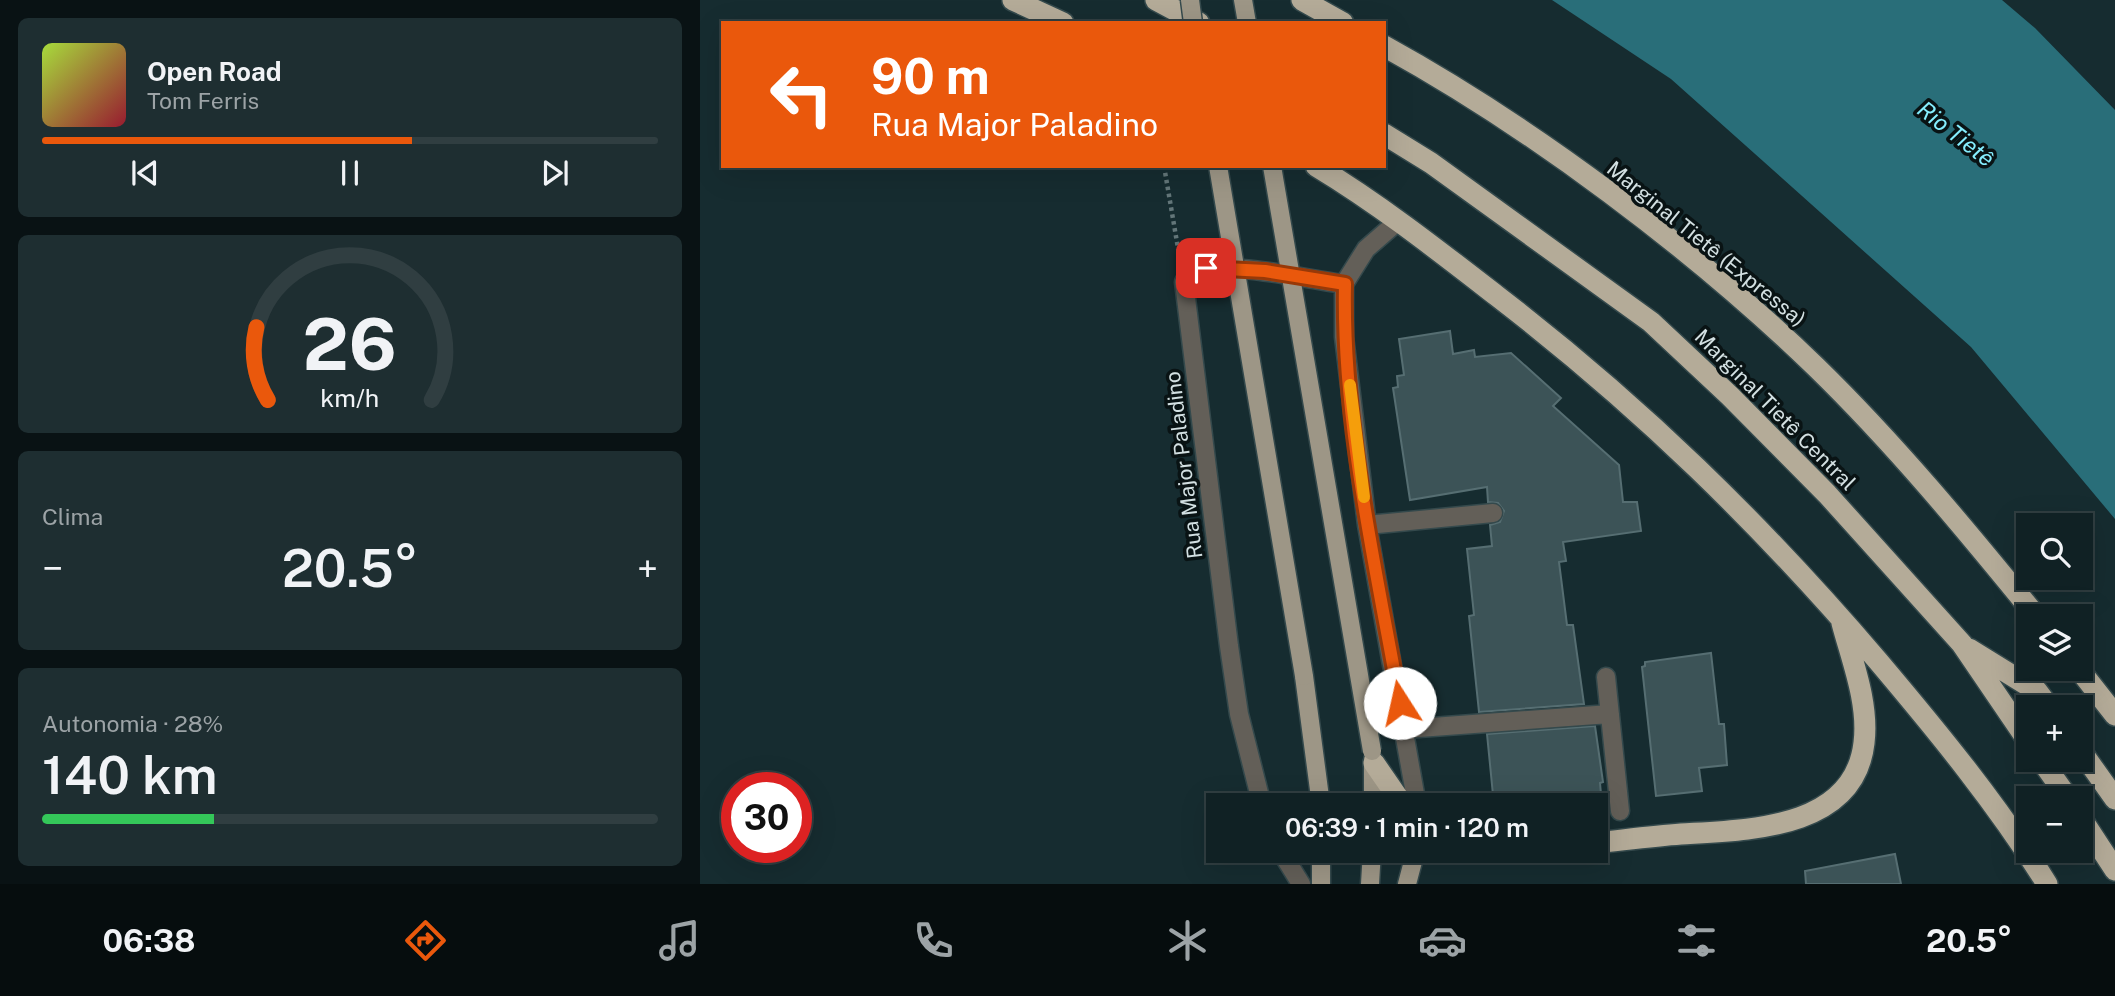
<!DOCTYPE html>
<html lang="pt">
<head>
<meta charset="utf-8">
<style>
  body { margin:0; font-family:"Public Sans",sans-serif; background:#1e2e31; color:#f1f3f6; height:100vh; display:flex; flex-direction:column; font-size:26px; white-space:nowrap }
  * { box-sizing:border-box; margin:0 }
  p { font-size:23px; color:#9ca3a6 }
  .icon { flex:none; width:38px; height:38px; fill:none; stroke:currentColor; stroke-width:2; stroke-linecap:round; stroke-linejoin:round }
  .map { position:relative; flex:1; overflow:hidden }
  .drawer { display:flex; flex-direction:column; gap:18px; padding:18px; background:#091214; width:700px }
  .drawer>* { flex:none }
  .hud { position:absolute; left:21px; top:21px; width:665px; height:147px; border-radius:0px; box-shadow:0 7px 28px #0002,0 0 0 2px #303e41; background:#ea580c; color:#fff; overflow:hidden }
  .tools { position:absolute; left:1316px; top:513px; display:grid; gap:14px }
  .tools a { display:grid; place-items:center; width:77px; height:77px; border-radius:0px; background:#102124; box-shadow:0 7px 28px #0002,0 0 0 2px #303e41; font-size:35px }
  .speed { position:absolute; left:21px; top:772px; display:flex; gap:14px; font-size:35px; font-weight:700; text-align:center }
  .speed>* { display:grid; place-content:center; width:91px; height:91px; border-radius:50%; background:#102124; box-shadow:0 7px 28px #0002,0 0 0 2px #303e41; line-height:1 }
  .speed .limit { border:10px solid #d22; background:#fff; color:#111 }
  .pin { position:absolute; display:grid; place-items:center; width:60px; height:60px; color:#fff; margin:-30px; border-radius:14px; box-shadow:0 4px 10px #0006 }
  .me { position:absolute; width:77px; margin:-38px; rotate:350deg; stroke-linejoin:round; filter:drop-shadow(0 0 5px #0008) }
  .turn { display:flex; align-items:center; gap:24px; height:147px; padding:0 35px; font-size:32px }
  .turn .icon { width:91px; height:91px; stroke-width:2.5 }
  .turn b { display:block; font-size:49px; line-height:60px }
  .big { font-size:52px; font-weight:600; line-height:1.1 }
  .drawer .tile { flex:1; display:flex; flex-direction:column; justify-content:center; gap:10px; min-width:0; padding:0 24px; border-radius:10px; background:#1e2e31 }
  .drawer .dial { align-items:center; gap:0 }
  .dial svg { height:182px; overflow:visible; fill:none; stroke:#303e41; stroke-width:7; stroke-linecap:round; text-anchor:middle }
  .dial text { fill:#f1f3f6; stroke:none }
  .song { display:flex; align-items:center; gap:21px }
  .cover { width:84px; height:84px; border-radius:10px; background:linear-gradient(135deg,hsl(80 70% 55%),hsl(350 70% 35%)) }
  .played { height:7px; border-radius:4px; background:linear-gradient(90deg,#ea580c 60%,#303e41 60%) }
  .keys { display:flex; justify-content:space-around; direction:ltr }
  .heat { display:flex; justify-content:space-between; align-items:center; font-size:38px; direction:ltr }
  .charge { height:10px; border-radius:5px; background:linear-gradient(90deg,#34c759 28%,#303e41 0) }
  .trip { position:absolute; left:506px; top:793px; width:402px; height:70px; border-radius:0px; background:#102124; box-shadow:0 7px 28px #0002,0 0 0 2px #303e41; font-weight:600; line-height:70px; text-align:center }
  .tab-bar { display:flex; height:112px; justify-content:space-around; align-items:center; background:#060d0e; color:#9ca3a6 }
  .tab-bar .icon { width:49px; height:49px }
  .tab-bar .active { color:#ea580c }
  .tab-bar b { font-size:32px; color:#f1f3f6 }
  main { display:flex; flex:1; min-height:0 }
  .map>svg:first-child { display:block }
  .water { fill:#296e79 }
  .building { fill:#3c5357; stroke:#566e72; stroke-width:2 }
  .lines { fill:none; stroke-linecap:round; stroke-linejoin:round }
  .minor-casing { stroke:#34494c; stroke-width:21 }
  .major-casing { stroke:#34494c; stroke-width:21 }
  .highway-casing { stroke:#34494c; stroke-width:24 }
  .path { stroke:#637679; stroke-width:4.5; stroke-dasharray:3.5 3.5; stroke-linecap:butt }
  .minor { stroke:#635f58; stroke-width:18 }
  .major { stroke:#9d9686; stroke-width:18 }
  .highway { stroke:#b4ab98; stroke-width:21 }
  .major-bridge-casing { stroke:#34494c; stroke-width:21; stroke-linecap:butt }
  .major-bridge { stroke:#9d9686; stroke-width:18 }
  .route-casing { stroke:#983908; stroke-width:18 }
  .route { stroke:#ea580c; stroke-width:12 }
  .slow { stroke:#f59e0b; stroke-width:12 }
  .labels { text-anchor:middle; stroke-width:7; stroke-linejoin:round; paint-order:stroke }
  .street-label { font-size:21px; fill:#d3e0e2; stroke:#091314 }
  .water-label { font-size:23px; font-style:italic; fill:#85eefe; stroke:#091314 }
</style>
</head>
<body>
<main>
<section class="drawer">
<div class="tile">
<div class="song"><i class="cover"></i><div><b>Open Road</b><p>Tom Ferris</p></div></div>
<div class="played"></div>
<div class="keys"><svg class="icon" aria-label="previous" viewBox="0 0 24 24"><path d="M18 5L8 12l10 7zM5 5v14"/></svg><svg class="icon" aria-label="pause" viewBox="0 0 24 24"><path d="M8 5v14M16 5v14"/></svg><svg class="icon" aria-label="next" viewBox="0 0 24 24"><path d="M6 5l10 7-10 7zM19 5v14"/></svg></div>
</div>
<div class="tile dial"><svg viewBox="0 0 100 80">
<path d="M14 69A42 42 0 1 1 86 69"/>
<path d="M14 69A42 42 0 0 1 9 37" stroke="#ea580c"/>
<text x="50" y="56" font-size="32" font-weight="700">26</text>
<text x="50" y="72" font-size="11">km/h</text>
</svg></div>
<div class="tile"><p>Clima</p>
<div class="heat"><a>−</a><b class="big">20.5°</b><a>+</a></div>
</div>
<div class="tile"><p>Autonomia · 28%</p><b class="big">140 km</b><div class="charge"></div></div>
</section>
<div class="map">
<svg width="1415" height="884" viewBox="0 0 1415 884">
  <rect width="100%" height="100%" fill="#162c30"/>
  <path class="water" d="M852,0H1302L1335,28L1415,110V519L1271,347L971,79Z"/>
  <path class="building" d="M750,331L753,354L774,350L775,357L811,353L861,398L853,406L919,465L923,502H937L941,531L863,542L866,561L859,562L867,625H873L884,704L779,712L769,616L774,615L767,549L792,546L790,525L800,522L804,511L798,503L788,502L787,487L710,500L693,388L698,387L697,376L704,375L699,339Z
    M1011,653L1019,724H1024L1027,765L999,768L1002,791L956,796L942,667L945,666V662Z
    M895,726L903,782L900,783L902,805H794L787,734Z
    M1195,854L1201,884H1106L1105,871Z"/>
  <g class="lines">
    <g class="minor-casing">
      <path id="minor" d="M697,222L666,249L644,284V337L667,525L717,805
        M667,525L793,513
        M906,677L920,811
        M705,729L910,714
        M562,805L539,714L529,646L484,282L488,275C520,257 607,280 644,284
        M580,850L601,884"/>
    </g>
    <g class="major-casing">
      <path id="major" d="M543,0L547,23
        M604,676L621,805
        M673,805V760
        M621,884V850
        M670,884L672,850
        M707,884L716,850"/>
    </g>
    <g class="highway-casing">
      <path id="highway" d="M313,0L363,23
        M456,0L499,23
        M602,0L643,23
        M684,46C833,128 994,249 1116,367C1195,444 1266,530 1336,616
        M684,134L731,163L951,322L1030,396L1127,494L1262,644L1328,741
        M616,166C679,204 739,251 797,296C941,407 1059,522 1178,661C1238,732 1298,805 1347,884
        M1269,649L1337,691L1349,707
        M1378,668L1415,715
        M1381,751L1415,799
        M1341,760L1368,798
        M674,763L703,805
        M1381,818L1415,870
        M896,843C924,840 953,836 981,834C1047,830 1154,830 1164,743C1169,703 1152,661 1142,623
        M780,850H825"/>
    </g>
    <path class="path" d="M464,166L479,254"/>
    <use href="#minor" class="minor"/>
    <use href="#major" class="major"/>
    <use href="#highway" class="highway"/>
    <g class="major-bridge-casing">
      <path id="major-bridge" d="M490,0L493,23
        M518,166L604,676
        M572,166L672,751"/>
    </g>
    <use href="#major-bridge" class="major-bridge"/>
  </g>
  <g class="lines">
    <g class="route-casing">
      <path id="route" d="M506,268L565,271L645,284C642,423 676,567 700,703"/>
    </g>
    <use href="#route" class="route"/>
    <path class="slow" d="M650,385L664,497"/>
  </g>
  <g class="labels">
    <g class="street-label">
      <text transform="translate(1006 244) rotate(39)" y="7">Marginal Tietê (Expressa)</text>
      <text transform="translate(1075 410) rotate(45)" y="7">Marginal Tietê Central</text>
      <text transform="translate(484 465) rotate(-97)" y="7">Rua Major Paladino</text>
    </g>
    <g class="water-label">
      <text transform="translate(1256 134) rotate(38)" y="8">Rio Tietê</text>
    </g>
  </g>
</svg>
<div class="tools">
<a><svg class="icon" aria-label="search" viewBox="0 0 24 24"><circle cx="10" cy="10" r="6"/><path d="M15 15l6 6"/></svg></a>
<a><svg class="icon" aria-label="layers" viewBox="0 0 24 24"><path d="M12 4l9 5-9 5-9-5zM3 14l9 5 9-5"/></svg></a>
<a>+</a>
<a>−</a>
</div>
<div class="speed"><div class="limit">30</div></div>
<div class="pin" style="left:506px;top:268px;background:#d93025"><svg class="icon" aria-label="arrive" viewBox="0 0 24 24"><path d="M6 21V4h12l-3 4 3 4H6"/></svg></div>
<svg class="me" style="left:700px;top:703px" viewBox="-20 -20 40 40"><circle r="19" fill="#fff"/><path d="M0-13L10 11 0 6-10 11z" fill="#ea580c"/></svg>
<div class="trip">06:39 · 1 min · 120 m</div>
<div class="hud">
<div class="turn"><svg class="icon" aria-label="left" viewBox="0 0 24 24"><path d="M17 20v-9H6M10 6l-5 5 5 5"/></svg><div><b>90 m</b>Rua Major Paladino</div></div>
</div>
</div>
</main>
<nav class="tab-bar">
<b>06:38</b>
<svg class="icon active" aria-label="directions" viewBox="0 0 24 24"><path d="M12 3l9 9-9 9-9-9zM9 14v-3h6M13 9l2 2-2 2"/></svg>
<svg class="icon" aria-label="music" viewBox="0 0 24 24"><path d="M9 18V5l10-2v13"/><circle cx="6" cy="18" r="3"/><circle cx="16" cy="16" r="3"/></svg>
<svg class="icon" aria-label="phone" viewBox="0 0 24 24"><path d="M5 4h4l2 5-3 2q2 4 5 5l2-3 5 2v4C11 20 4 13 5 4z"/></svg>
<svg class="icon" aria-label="climate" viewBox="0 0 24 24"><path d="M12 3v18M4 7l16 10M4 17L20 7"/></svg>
<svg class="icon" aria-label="car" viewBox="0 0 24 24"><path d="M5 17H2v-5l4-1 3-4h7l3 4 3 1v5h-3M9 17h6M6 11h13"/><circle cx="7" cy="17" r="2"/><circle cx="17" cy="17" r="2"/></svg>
<svg class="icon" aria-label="filters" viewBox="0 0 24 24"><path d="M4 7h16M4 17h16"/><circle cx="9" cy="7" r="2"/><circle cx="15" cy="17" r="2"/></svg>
<b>20.5°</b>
</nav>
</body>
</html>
